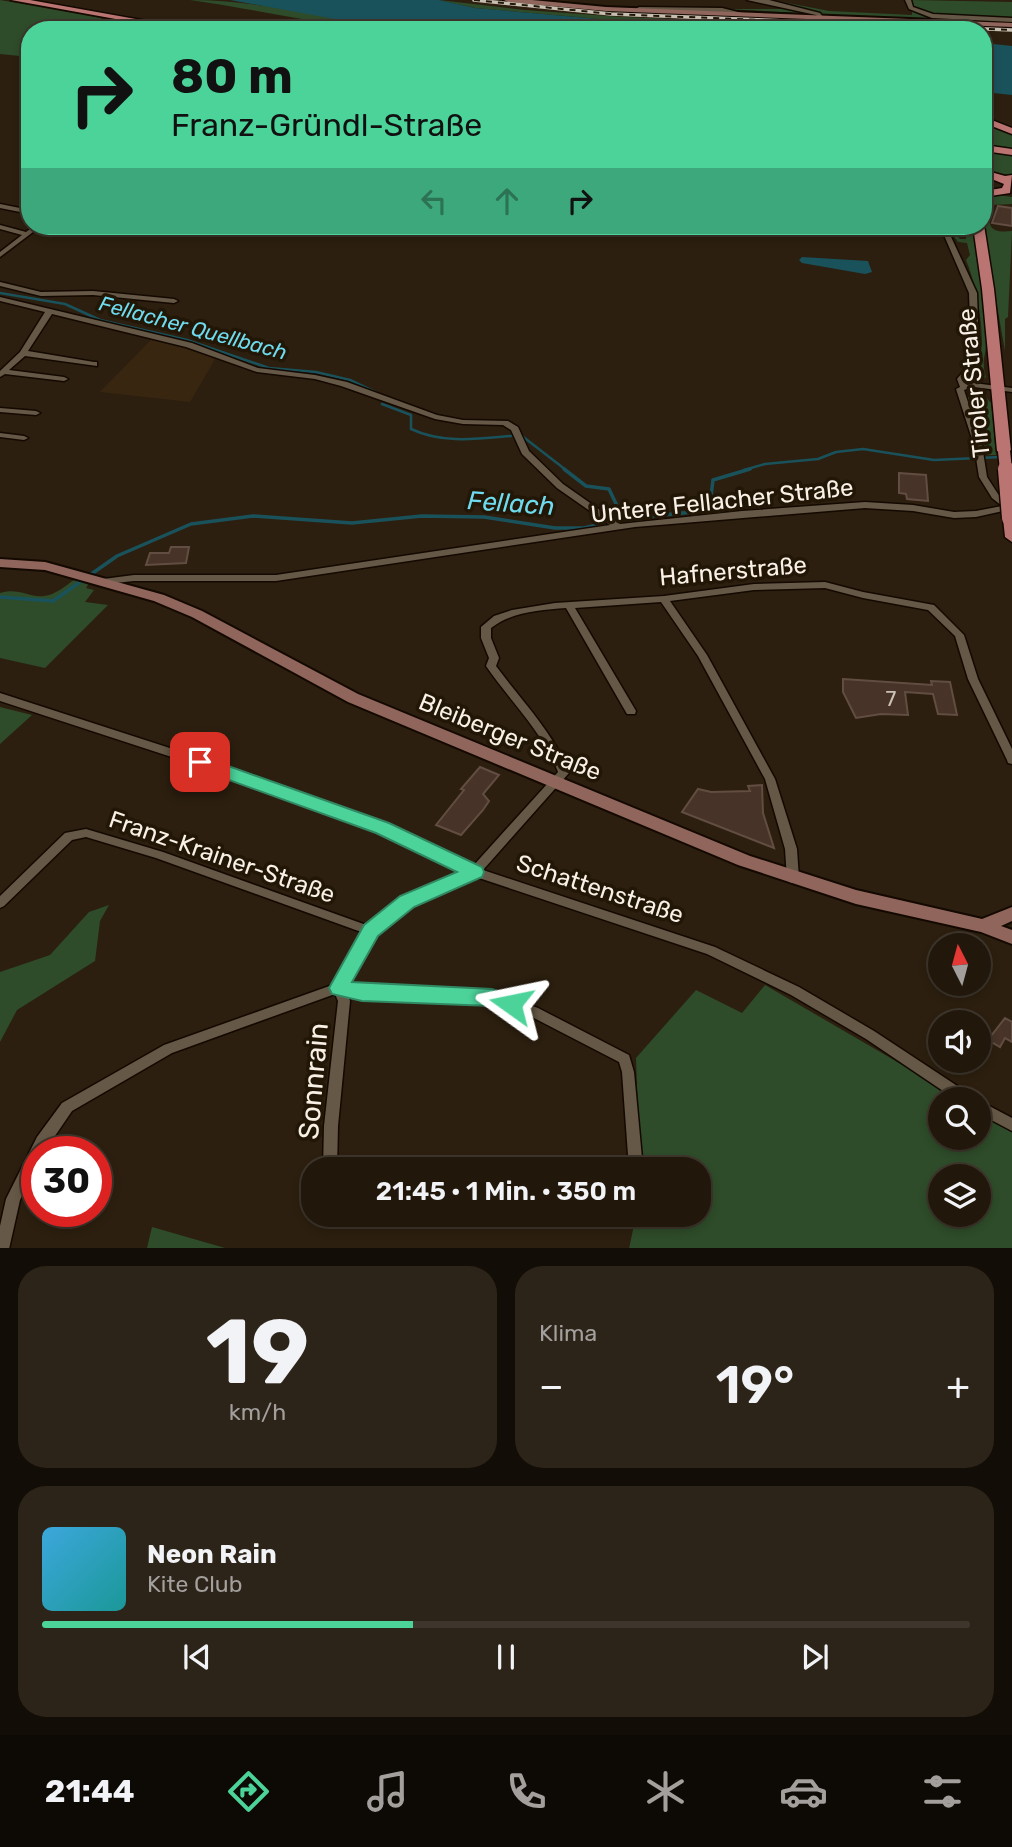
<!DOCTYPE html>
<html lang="de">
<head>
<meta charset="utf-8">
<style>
  body { margin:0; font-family:Rubik,sans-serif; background:#2d2419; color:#f1f3f6; height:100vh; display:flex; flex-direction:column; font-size:26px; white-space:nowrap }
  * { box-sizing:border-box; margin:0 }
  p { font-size:23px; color:#a29f9d }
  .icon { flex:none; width:38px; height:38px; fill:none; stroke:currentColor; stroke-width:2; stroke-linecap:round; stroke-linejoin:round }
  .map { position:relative; height:1248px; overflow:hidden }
  .details { display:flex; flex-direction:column; gap:18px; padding:18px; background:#120d06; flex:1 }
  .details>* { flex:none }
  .hud { position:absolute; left:21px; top:21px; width:971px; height:214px; border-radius:28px; box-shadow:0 4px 10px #0003,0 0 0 2px #3e362c; background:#4cd39a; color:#111; overflow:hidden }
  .needle { width:46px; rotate:354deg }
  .fabs { position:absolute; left:928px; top:933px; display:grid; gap:14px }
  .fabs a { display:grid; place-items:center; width:63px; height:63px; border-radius:50%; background:#21170b; box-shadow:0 4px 10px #0003,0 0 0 2px #3e362c; font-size:35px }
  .speed { position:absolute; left:21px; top:1136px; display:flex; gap:14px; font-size:35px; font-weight:700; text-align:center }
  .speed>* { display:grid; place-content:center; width:91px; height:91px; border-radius:50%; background:#21170b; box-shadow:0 4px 10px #0003,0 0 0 2px #3e362c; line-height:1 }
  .speed .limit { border:10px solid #d22; background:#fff; color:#111 }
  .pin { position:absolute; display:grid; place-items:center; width:60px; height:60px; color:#fff; margin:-30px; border-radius:14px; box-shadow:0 4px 10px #0006 }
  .me { position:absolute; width:77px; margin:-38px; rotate:282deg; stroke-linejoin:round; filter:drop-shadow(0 0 5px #0008) }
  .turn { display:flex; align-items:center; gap:24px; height:147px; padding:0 35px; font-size:32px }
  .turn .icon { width:91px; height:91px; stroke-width:2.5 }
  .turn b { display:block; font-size:49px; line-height:60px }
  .lanes { display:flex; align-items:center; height:66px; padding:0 35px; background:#0003; justify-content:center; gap:35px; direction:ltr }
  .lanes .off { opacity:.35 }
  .big { font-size:52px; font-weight:600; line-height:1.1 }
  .details .widget { flex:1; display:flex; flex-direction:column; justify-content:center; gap:10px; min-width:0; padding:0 24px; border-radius:28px; background:#2d2419 }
  .details .dial { align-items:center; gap:0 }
  .dial b { font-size:91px; line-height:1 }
  .song { display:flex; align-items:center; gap:21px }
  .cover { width:84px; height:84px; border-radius:10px; background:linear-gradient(135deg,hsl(200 70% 55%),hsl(180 70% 35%)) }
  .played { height:7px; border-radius:4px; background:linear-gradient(90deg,#4cd39a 40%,#3e362c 40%) }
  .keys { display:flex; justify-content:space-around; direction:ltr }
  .heat { display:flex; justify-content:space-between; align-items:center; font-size:38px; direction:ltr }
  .details .tiles { flex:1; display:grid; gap:18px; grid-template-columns:1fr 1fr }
  .widget:last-child { grid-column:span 2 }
  .trip { position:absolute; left:301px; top:1157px; width:410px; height:70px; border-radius:28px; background:#21170b; box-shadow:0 4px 10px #0003,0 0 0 2px #3e362c; font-weight:600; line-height:70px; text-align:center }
  .dock { display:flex; height:112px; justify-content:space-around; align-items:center; background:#0d0904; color:#a29f9d }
  .dock .icon { width:49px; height:49px }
  .dock .current { color:#4cd39a }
  .dock b { font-size:32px; color:#f1f3f6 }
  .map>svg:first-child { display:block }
  .built { fill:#382610 }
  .green { fill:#2e4c29; fill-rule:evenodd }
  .water { fill:#1a525c }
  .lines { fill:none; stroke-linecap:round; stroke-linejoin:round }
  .stream-far1 { stroke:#1a525c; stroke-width:2.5 }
  .stream { stroke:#1a525c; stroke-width:3.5 }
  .building { fill:#473328; stroke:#624d42; stroke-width:2 }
  .minor-casing { stroke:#140900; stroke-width:3 }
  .secondary-casing { stroke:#140900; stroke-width:4 }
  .primary-casing { stroke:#140900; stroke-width:3 }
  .minor { fill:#665846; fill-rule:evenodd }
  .secondary { fill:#90665c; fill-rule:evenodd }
  .primary { fill:#ba7572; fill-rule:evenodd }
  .rail-casing { stroke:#c8bfb3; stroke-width:3.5 }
  .rail { stroke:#221606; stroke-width:2; stroke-dasharray:6; stroke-linecap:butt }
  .primary-bridge-far1-casing { stroke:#140900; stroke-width:15; stroke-linecap:butt }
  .primary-bridge-casing { stroke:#140900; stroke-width:19; stroke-linecap:butt }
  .primary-bridge-far1 { stroke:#ba7572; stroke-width:12 }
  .primary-bridge { stroke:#ba7572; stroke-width:16 }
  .route { fill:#4cd39a; stroke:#318964; stroke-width:2 }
  .labels { text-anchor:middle; stroke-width:7; stroke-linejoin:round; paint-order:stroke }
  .far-water-label { font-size:21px; font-style:italic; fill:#6edbef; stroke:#221606 }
  .number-label { font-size:21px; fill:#ccc1b6 }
  .street-label { font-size:24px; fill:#f9f0e6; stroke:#221606 }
  .water-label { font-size:26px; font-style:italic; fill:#6edbef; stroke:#221606 }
  .near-street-label { font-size:28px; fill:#f9f0e6; stroke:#221606 }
</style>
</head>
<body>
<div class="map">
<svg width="1012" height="1249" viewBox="0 0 1012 1249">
  <rect width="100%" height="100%" fill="#2c1f0f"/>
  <path class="built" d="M152,339L194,350L215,359L190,402L100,392Z"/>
  <path class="green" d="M0,0L100,18L105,21L103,26L114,30H30V57L0,54Z
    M190,0C264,0 337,21 412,30C336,30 264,10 190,0Z
    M439,0L525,10L622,17L962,30H724L475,8Z
    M772,0L829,11L912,15V11L935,18L1012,20V24L725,9H790Z
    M912,0L1012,2V18L938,16L914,8Z
    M984,122L1012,134V149L984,144Z
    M984,149L1012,154V175L987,172Z
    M998,195L1012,197V204L991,205C985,230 994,233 1012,231L1008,317L1005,319V351L983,226L984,198Z
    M968,226H974L977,237C979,271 986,306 986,341C986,357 981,360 986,377L981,381L969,377C972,370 978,366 980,358C986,332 976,284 966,260L970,255L967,243L958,242L950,231H954L960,239H966V236H971Z
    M976,393L983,394L991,403L996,455H987L967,397Z
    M74,580L89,583L86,588L94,590L85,602L108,605L45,668L0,658V593C18,587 30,598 44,596C55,595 65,586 74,580Z
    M0,707L32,715L0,744Z
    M109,905L100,921L95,961L17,1010L0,1042V972L50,955L89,912Z
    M765,985L961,1099H940V1138H978V1109L1012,1129V1248L629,1249L636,1215L698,1214V1169H640L636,1058L696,990L742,1013ZM940,1176H978V1214H940Z
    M152,1227L225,1248H147Z"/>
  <path class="water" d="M230,0H439L475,8L724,30H412L357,23Z
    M984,43L1012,46V95L984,92Z
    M802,257L868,261L872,272L865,274L802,263L799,260Z"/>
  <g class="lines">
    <path class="stream-far1" d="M0,293L65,304L100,320L187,340L269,368L316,372L350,380L377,393
      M382,404L411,415V429C443,444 477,439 511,436
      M522,436L566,470
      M744,470L765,464L818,459L836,452L863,449L934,460L1001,457"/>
    <path class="stream" d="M564,469L586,486L609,489L619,510
      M0,597L53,601L117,556L191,524L253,516L352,523L422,516L484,517L555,528H584L622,519L703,511L711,496L713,480L750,469"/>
  </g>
  <path class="building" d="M998,206L1012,208V226L992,223Z
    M899,473L926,475L928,501L907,499L906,494L899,493Z
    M171,547H189L186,563L146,565L150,553H169Z
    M843,679L932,685L931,681L950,682L957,715L938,714L933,694L905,692L908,715L881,714L856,718L843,692Z
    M480,767L499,775L483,794L489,801L483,810L461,835L436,825L464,790L461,789Z
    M762,785L763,813L774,848L682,812L698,789L711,792L750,791L748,786Z
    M1005,1018L1012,1022V1042L1005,1038L1000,1047L988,1040Z"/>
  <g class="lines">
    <g class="minor-casing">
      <path id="minor" d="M747,0H769L820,13L823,17L820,19L816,15Z
        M905,0H911L913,7L933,14L1012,18V22L932,18L909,9Z
        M639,7L722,8L746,14L743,16L722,12L637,10L636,9Z
        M0,204L30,210V214L0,208Z
        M0,225L26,232L34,226H41L0,257V252L22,235L0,229Z
        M940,226H946L977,293L979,353L974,368L965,379L967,385L974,383L1012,388V392L974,387L964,390L982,445L987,477L998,494L1012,505V509L976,517L954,518L913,511L865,508L635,527L276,581H134L106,584L101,581L103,579L134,575H276L610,525L557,488L522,454L511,430L503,425L463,424L435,419L341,386L315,379L257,372L186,347L52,314L28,351L94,362H97V366L25,356L9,370L64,377L68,379L64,381L5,374L0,377V371L20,352L45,312L0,301V297L192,343L258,368L315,375L347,382L437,415L463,420L508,421L518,427L529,451L563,484L620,524L742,511L865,502L913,505L954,512L976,511L1002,506L992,498L979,477L974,445L956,389L960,387L957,379L966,368L971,353L969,293Z
        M0,282L41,292L93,291L174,299L178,301L174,303L93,295L41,296L0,286Z
        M0,408L36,411L40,413L36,415L0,412Z
        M0,433L24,436L28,438L24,440L0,437Z
        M825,582L863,592L934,605L964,635L978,679L1012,749V764L1008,763L1007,760L968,679L955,636L928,610L863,598L825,588L754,590L670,601L707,655L775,779L797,849L799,879L797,882L793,883L789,882L787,879L785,849L765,779L698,656L661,602L575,608L636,711L635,714H627L566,608C540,610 511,612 491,628V638L499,658L496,666C521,700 554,733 569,773L483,870L715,947L799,987L874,1031L971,1095L973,1099H955L866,1039L791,995L707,954L476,877L411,904L375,934L347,985L362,988L493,992L538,1008L629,1055L634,1072L643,1169H629L622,1072L619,1062L530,1016L493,1002L362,998L348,995L350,1001L338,1126L337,1169H323L324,1126L338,1001L335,994L172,1053L72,1111L44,1152H37V1165L20,1200L9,1249H0V1226L6,1199L37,1137L62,1103L164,1045L335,984L364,933L156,858L86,837L72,840L4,906L0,908V896L65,833L86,829L163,852L369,926L403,898L464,872L379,831L245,781L0,701V693L253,775L387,825L473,866L558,772C543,732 510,701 486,666L489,658L481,638V627L494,616L512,610L555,603L664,596L754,584Z
        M978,1100L1012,1118V1131L978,1113Z"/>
    </g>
    <g class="secondary-casing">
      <path id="secondary" d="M504,0H532L606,7L1012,23V27L606,11L508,2Z
        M0,559L45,562L164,595L202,611L358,694L750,856L856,890L982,919L1012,907V921L1001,926L1012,930V944L981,932L856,904L738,865L348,702L192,617L154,601L45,570L0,567Z"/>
    </g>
    <g class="primary-casing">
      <path id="primary" d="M11,0H30L197,30H176Z
        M220,25L223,26V30H213Z
        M984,117L1012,128V134L984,123Z
        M984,145L1012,149V155L984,151Z
        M984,170L1005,176L1012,175L1010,193L984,197V191L1002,188L1004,184L984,176Z
        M984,225L994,289L1011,451L1004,455L997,451L982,289L973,226Z
        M1010,514H1012V542L1005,537L1003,518Z"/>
    </g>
    <use href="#minor" class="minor"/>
    <use href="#secondary" class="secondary"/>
    <use href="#primary" class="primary"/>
    <g class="rail-casing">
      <path id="rail" d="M474,0L611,14L1012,30"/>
    </g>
    <use href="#rail" class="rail"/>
    <g class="primary-bridge-far1-casing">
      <path id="primary-bridge-far1" d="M1004,451L1006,470"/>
    </g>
    <g class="primary-bridge-casing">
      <path id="primary-bridge" d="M1006,469L1010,518"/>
    </g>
    <use href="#primary-bridge-far1" class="primary-bridge-far1"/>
    <use href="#primary-bridge" class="primary-bridge"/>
  </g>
  <path class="route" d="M200,756L389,823L482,867L484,872L482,877L414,907L378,936L352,982L492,989L518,998L521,1004L518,1010L511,1012L492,1006L362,1001L332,994L329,988L364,925L400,896L457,872L376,833L193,767L191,762L193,758Z"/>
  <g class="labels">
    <g class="far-water-label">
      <text transform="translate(193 328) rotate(15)" y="7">Fellacher Quellbach</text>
    </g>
    <g class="number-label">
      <text x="891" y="706">7</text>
    </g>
    <g class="street-label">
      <text transform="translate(974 383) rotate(-96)" y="8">Tiroler Straße</text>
      <text transform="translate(722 501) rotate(-6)" y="8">Untere Fellacher Straße</text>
      <text transform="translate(733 571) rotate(-5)" y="8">Hafnerstraße</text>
      <text transform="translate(510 737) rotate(22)" y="8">Bleiberger Straße</text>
      <text transform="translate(222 857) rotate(19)" y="8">Franz-Krainer-Straße</text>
      <text transform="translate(600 889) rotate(18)" y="8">Schattenstraße</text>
    </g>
    <g class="water-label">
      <text transform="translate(511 503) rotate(4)" y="9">Fellach</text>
    </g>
    <g class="near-street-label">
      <text transform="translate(313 1081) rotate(-85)" y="10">Sonnrain</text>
    </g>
  </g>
</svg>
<div class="fabs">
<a><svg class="needle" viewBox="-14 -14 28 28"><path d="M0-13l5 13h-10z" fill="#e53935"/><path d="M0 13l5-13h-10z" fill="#a29f9d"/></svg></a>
<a><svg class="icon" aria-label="sound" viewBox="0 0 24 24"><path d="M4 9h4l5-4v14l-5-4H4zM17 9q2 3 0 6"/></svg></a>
<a><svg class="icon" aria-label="search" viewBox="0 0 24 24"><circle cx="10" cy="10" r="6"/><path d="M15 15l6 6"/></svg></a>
<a><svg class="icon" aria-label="layers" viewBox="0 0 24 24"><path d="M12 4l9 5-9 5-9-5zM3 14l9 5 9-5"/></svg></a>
</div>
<div class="speed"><div class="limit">30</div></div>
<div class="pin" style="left:200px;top:762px;background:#d93025"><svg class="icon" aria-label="arrive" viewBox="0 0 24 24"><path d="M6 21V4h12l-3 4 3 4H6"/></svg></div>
<svg class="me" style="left:511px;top:1004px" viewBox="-20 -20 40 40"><path d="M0-17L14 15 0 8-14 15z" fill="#4cd39a" stroke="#fff" stroke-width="4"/></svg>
<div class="trip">21:45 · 1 Min. · 350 m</div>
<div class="hud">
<div class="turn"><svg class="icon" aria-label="right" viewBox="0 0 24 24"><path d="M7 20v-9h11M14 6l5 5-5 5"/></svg><div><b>80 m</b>Franz-Gründl-Straße</div></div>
<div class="lanes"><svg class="icon off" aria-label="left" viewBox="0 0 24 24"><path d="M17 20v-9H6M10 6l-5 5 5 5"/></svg><svg class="icon off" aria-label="ahead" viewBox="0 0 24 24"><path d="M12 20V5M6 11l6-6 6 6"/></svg><svg class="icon" aria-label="right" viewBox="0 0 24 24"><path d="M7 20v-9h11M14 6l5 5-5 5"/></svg></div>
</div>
</div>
<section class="details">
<div class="tiles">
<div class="widget dial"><b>19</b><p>km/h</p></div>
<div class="widget"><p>Klima</p>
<div class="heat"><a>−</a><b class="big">19°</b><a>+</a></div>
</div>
<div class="widget">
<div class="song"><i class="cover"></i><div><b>Neon Rain</b><p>Kite Club</p></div></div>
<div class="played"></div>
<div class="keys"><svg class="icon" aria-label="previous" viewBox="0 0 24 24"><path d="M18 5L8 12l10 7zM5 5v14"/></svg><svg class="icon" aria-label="pause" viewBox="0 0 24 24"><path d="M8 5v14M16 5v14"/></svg><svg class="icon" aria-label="next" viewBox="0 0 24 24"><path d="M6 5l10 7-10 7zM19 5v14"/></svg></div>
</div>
</div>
</section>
<nav class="dock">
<b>21:44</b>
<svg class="icon current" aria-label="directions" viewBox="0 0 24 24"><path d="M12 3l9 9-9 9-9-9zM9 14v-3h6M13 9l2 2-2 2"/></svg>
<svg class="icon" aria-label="music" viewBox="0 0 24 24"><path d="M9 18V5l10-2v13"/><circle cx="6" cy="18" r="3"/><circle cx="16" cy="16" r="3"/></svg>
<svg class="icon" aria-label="phone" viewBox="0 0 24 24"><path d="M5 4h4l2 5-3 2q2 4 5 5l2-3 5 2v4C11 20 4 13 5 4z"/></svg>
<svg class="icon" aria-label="climate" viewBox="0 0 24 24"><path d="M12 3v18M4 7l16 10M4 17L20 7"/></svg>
<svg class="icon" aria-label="car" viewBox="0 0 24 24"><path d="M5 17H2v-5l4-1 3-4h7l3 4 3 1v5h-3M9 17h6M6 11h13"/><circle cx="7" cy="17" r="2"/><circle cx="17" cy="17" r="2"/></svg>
<svg class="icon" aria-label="filters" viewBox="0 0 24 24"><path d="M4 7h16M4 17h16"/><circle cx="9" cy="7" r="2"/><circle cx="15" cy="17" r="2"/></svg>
</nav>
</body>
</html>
